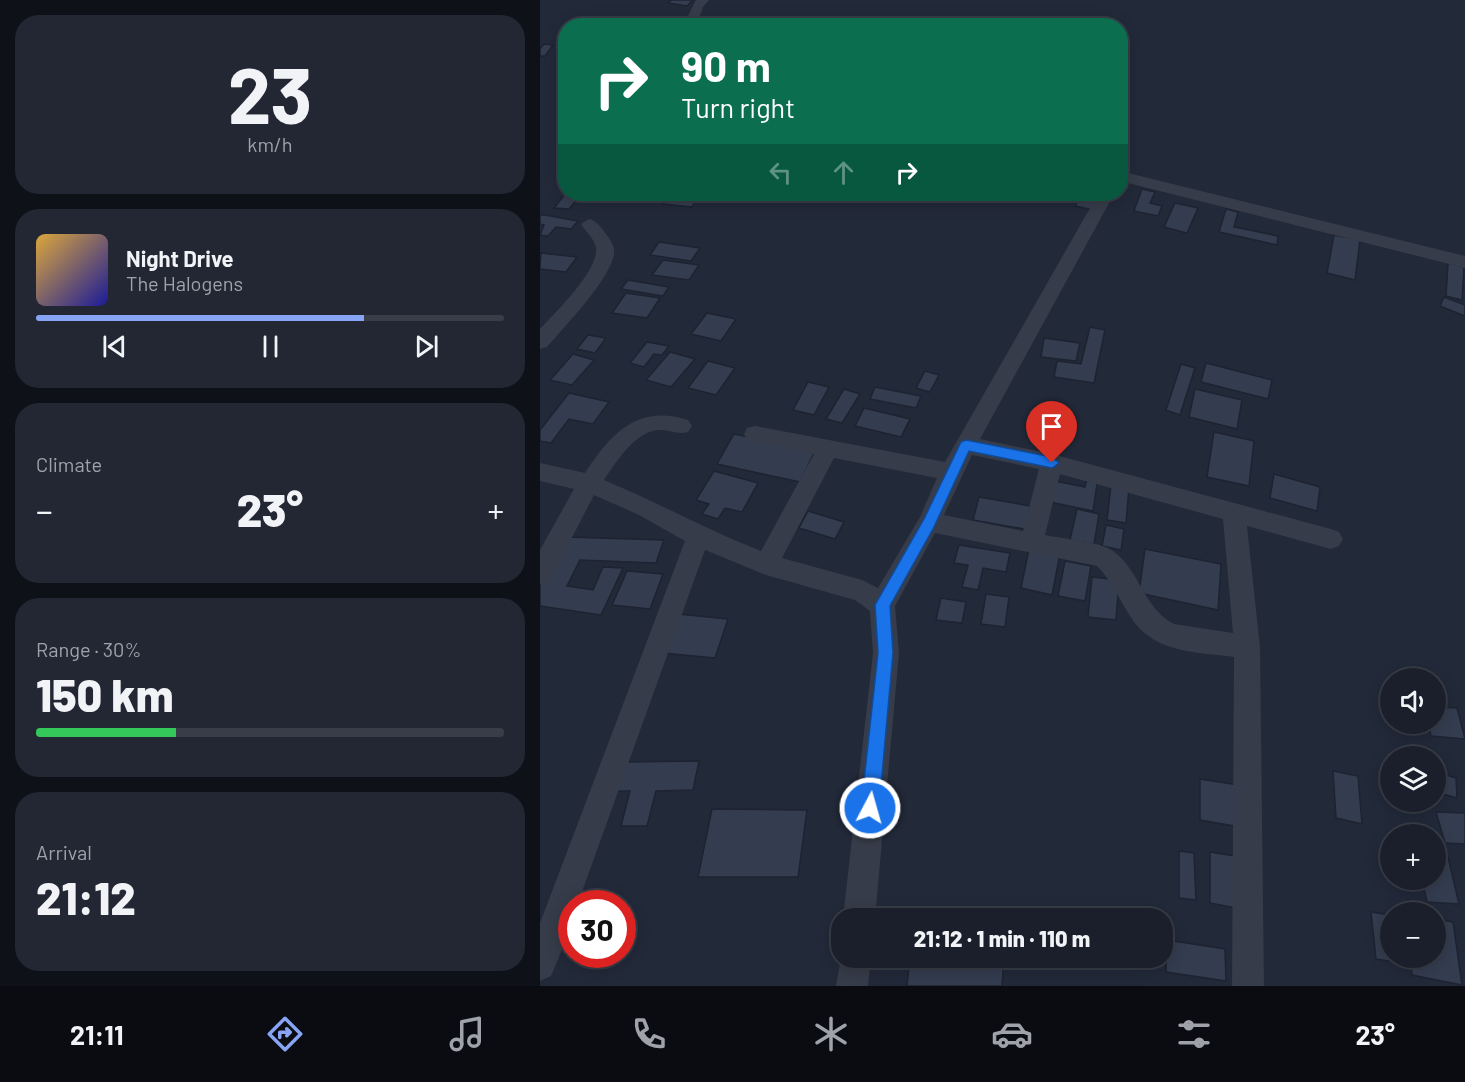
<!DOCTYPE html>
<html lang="en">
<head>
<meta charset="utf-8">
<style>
  body { margin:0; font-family:Barlow,sans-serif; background:#232733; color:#f1f3f6; height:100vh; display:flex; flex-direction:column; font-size:22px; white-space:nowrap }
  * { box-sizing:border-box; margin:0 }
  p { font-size:20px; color:#9fa2a9 }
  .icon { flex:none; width:33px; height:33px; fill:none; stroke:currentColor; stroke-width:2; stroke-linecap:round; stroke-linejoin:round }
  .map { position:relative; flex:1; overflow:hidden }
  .details { display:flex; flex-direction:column; gap:15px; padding:15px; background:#0e1118; width:540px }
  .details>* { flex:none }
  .banner { position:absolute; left:18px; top:18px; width:570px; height:183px; border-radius:24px; box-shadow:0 3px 15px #0003,0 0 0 2px #383d47; background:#0b6e4f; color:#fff; overflow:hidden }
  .buttons { position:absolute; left:840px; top:668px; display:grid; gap:12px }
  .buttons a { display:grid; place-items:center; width:66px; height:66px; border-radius:50%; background:#1a1f2b; box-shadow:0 3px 15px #0003,0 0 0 2px #383d47; font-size:30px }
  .speed { position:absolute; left:18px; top:890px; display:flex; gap:12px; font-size:30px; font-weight:700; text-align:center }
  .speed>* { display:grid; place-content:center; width:78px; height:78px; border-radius:50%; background:#1a1f2b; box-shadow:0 3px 15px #0003,0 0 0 2px #383d47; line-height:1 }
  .speed .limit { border:9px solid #d22; background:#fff; color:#111 }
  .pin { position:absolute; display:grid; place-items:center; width:51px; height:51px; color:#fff; margin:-62px -26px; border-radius:50% 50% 50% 0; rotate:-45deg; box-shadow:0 0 6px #0007 }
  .pin .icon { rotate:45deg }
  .me { position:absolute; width:66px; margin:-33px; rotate:6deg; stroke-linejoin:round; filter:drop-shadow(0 0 4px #0008) }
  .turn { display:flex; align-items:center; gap:21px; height:126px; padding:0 24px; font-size:27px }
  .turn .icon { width:78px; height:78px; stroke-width:2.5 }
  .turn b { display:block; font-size:42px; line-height:51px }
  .lanes { display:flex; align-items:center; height:57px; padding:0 24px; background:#0003; justify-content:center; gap:30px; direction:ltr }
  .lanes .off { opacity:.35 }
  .big { font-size:45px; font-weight:800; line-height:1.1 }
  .details .widget { flex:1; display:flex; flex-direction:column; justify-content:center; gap:9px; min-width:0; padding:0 21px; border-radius:24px; background:#232733 }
  .details .dial { align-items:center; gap:0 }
  .dial b { font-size:78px; line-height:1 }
  .song { display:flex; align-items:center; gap:18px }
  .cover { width:72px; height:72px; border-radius:9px; background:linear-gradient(135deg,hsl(40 70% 55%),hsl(240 70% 35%)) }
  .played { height:6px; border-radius:3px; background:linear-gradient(90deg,#87a5f4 70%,#383d47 70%) }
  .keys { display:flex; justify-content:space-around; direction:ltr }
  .heat { display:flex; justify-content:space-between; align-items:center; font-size:33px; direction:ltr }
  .charge { height:9px; border-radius:4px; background:linear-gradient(90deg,#34c759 30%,#383d47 0) }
  .trip { position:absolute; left:291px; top:908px; width:342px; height:60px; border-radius:24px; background:#1a1f2b; box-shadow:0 3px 15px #0003,0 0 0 2px #383d47; font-weight:800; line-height:60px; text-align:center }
  .dock { display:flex; height:96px; justify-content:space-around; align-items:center; background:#0a0c11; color:#9fa2a9 }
  .dock .icon { width:42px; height:42px }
  .dock .on { color:#87a5f4 }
  .dock b { font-size:27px; color:#f1f3f6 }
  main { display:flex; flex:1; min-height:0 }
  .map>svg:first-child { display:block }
  .building { fill:#343d50; stroke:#1d2330; stroke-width:1.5 }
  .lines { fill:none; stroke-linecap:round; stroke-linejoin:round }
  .street { fill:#363c49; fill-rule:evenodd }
  .route { fill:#1a73e8; stroke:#114b97; stroke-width:1.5 }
</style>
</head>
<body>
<main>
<section class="details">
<div class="widget dial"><b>23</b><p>km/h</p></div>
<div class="widget">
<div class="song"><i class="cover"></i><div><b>Night Drive</b><p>The Halogens</p></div></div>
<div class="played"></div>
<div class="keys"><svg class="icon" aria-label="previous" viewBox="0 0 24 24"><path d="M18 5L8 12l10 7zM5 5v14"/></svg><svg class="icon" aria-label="pause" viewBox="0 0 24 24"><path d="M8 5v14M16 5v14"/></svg><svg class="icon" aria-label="next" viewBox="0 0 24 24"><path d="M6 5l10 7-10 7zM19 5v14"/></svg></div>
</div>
<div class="widget"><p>Climate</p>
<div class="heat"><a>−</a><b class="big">23°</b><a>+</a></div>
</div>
<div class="widget"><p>Range · 30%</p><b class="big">150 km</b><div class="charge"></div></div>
<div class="widget"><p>Arrival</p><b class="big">21:12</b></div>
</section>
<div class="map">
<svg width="925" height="986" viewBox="0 0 925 986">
  <rect width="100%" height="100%" fill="#222939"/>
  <path class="building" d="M131,0H153L147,6L128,3Z
    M4,44L13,45L5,56H0V49Z
    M602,189L615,192L610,203L622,206L618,216L594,211Z
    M26,193L41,195L29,209L14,208Z
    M130,194H160L152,207L123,204Z
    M542,194H560L553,210L535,206Z
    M635,203L658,208L647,233L624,227Z
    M686,209L698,212L694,227L738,236L737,245L679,232Z
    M0,215H5L38,221L31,229L16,227L8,236L0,235L4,225L0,224Z
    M794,235L820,240L815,280L787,273Z
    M119,242L160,248L151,261L110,255Z
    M1,253L37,257L26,272L0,269Z
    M123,260L159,265L149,280L112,275Z
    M908,263L924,267L922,300L906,296Z
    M88,280L129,287L123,296L81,289Z
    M86,293L120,298L107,318L72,313Z
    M904,297L925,305V316L900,306Z
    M167,313L196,319L181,341L151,334Z
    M550,327L565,330L554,383L514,377L517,361L541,364Z
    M48,335L66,338L55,353L37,349Z
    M504,338L540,343L536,361L501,357Z
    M107,342L129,346L122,355L114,354L104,367L90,363Z
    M130,352L155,359L131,387L106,380Z
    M33,354L54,360L32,385L10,380Z
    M168,361L195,368L176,395L148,388Z
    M666,363L732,380L728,399L661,382Z
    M641,364L655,368L640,415L626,410Z
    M385,371L399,375L390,392L376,388Z
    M268,382L289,387L274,415L253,410Z
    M335,387L381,396L376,408L330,399Z
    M304,389L320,394L302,423L286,419Z
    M655,389L702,400L697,429L649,417Z
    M29,393L69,402L53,424L29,419L11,443L0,441V430Z
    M324,408L370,419L361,437L315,426Z
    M674,432L714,441L709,486L667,477Z
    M194,434L275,451L260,482L177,464Z
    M174,471L218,483L202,512L185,508L178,519L162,514L169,504L156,500Z
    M734,474L780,487L777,511L730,498Z
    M548,475L558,477L553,511L510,502L515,481L545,487Z
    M571,485L589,488L586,523L567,520Z
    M439,497L496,507L490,530L433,520Z
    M537,509L559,514L554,544L530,540Z
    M268,511L304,522L295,539L259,528Z
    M566,525L584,529L581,550L562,546Z
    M27,537L124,540L116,563L40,560L27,586L53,590L63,567L83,568L61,615L0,606V586Z
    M419,545L470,553L466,572L443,568L438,590L422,587L428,565L414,563Z
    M489,549L520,554L512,595L481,588Z
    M605,549L681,564L678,610L599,593Z
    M525,561L551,566L545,601L518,596Z
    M87,571L123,574L110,609L72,605Z
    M552,577L579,580L576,620L548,617Z
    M446,594L469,597L465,627L441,624Z
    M401,598L426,602L422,623L396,620Z
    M138,614L188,619L175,658L123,653Z
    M896,707L917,708L925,739L891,736L888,723H896Z
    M159,761L153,790L116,791L107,826H81L90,791H74L82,762Z
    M793,771L818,776L822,824L796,818Z
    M896,772L916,778L917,798L896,792Z
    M660,779L705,786L706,828L660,820Z
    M172,809L267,810L258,877H158Z
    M896,812L925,813V844L905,843Z
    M639,851L654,853L656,900L639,898Z
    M670,852L695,856L696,908L670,903Z
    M896,856L908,857L919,904L887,902L882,879H896Z
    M831,912L850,915V957H860L861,963L836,959Z
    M896,919L913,922L922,985L872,975L870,957H896Z
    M627,940L685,949L686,981L626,972Z
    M370,957H464L462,986H367Z"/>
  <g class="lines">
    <path class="street" d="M156,0H169L163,7L156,26H143Z
      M580,171L925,256V268L580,181Z
      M558,194H574L440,439L512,454L791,529L799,532L803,539L799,546L791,549L707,526L720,647L724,986H692L694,657C656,652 612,653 590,616C579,599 572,581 557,566L395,533L355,606L359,653L335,918H303L333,653L330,611L315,600L226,575L165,550L38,903H32C32,929 21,952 11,976L0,981V923L145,541L99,515L54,495L9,582L0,585V550L34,489L0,481V463L45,473C71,433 98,404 148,420L152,426L148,432C138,435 131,430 120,430C96,430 76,462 64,480C117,502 167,530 221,551L274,454L207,440L204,434L207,428L215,426L405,462ZM432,455L499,469L483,531L404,515ZM294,458L397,478L380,517L338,588L322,580L242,558ZM520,474L683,519L693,633L634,624C603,608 600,570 573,551C559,541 523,539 505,535Z
      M49,219C57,221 61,227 66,234C71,240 75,247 74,255C68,282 25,326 7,347L0,349V329C15,313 59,270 56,248C55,239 45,231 41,224Z
      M302,951V957H331L328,986H296Z"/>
  </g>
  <path class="route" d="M426,440L512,457L519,463L512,468L429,451L394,527L350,606L353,653L339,808L336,814L330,816L324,814L321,808L338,653L335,605L384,519L421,442Z"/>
</svg>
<div class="buttons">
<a><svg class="icon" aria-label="sound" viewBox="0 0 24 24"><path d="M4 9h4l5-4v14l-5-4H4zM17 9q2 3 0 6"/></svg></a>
<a><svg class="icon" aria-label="layers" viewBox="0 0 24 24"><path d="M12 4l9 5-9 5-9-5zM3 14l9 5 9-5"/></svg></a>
<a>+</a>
<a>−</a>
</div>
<div class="speed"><div class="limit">30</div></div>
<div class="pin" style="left:512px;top:463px;background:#d93025"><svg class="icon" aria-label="arrive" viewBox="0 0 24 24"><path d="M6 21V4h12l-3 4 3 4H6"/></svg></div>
<svg class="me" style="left:330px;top:808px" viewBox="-20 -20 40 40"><circle r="17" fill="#1a73e8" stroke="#fff" stroke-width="3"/><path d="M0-11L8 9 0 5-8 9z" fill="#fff"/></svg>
<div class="trip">21:12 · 1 min · 110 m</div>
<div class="banner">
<div class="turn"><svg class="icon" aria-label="right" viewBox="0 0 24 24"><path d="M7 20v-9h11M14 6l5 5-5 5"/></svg><div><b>90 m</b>Turn right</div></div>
<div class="lanes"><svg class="icon off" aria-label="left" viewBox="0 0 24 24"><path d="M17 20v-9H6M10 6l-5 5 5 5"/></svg><svg class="icon off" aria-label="ahead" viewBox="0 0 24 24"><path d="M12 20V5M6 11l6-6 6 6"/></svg><svg class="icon" aria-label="right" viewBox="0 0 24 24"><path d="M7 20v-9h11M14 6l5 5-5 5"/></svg></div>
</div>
</div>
</main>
<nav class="dock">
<b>21:11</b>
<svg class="icon on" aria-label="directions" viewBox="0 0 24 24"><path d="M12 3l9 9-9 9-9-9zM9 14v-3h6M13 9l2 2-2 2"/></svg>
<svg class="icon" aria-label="music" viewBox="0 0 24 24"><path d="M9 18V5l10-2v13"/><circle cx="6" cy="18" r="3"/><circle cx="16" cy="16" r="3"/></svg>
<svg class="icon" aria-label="phone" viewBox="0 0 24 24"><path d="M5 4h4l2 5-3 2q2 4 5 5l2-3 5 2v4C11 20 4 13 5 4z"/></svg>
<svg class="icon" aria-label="climate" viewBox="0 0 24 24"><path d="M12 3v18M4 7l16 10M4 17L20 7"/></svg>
<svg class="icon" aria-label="car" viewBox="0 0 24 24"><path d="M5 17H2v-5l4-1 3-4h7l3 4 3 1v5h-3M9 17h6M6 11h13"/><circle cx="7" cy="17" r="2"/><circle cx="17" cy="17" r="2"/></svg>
<svg class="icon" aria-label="filters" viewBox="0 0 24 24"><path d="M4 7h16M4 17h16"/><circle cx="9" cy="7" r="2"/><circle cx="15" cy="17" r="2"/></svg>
<b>23°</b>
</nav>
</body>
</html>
